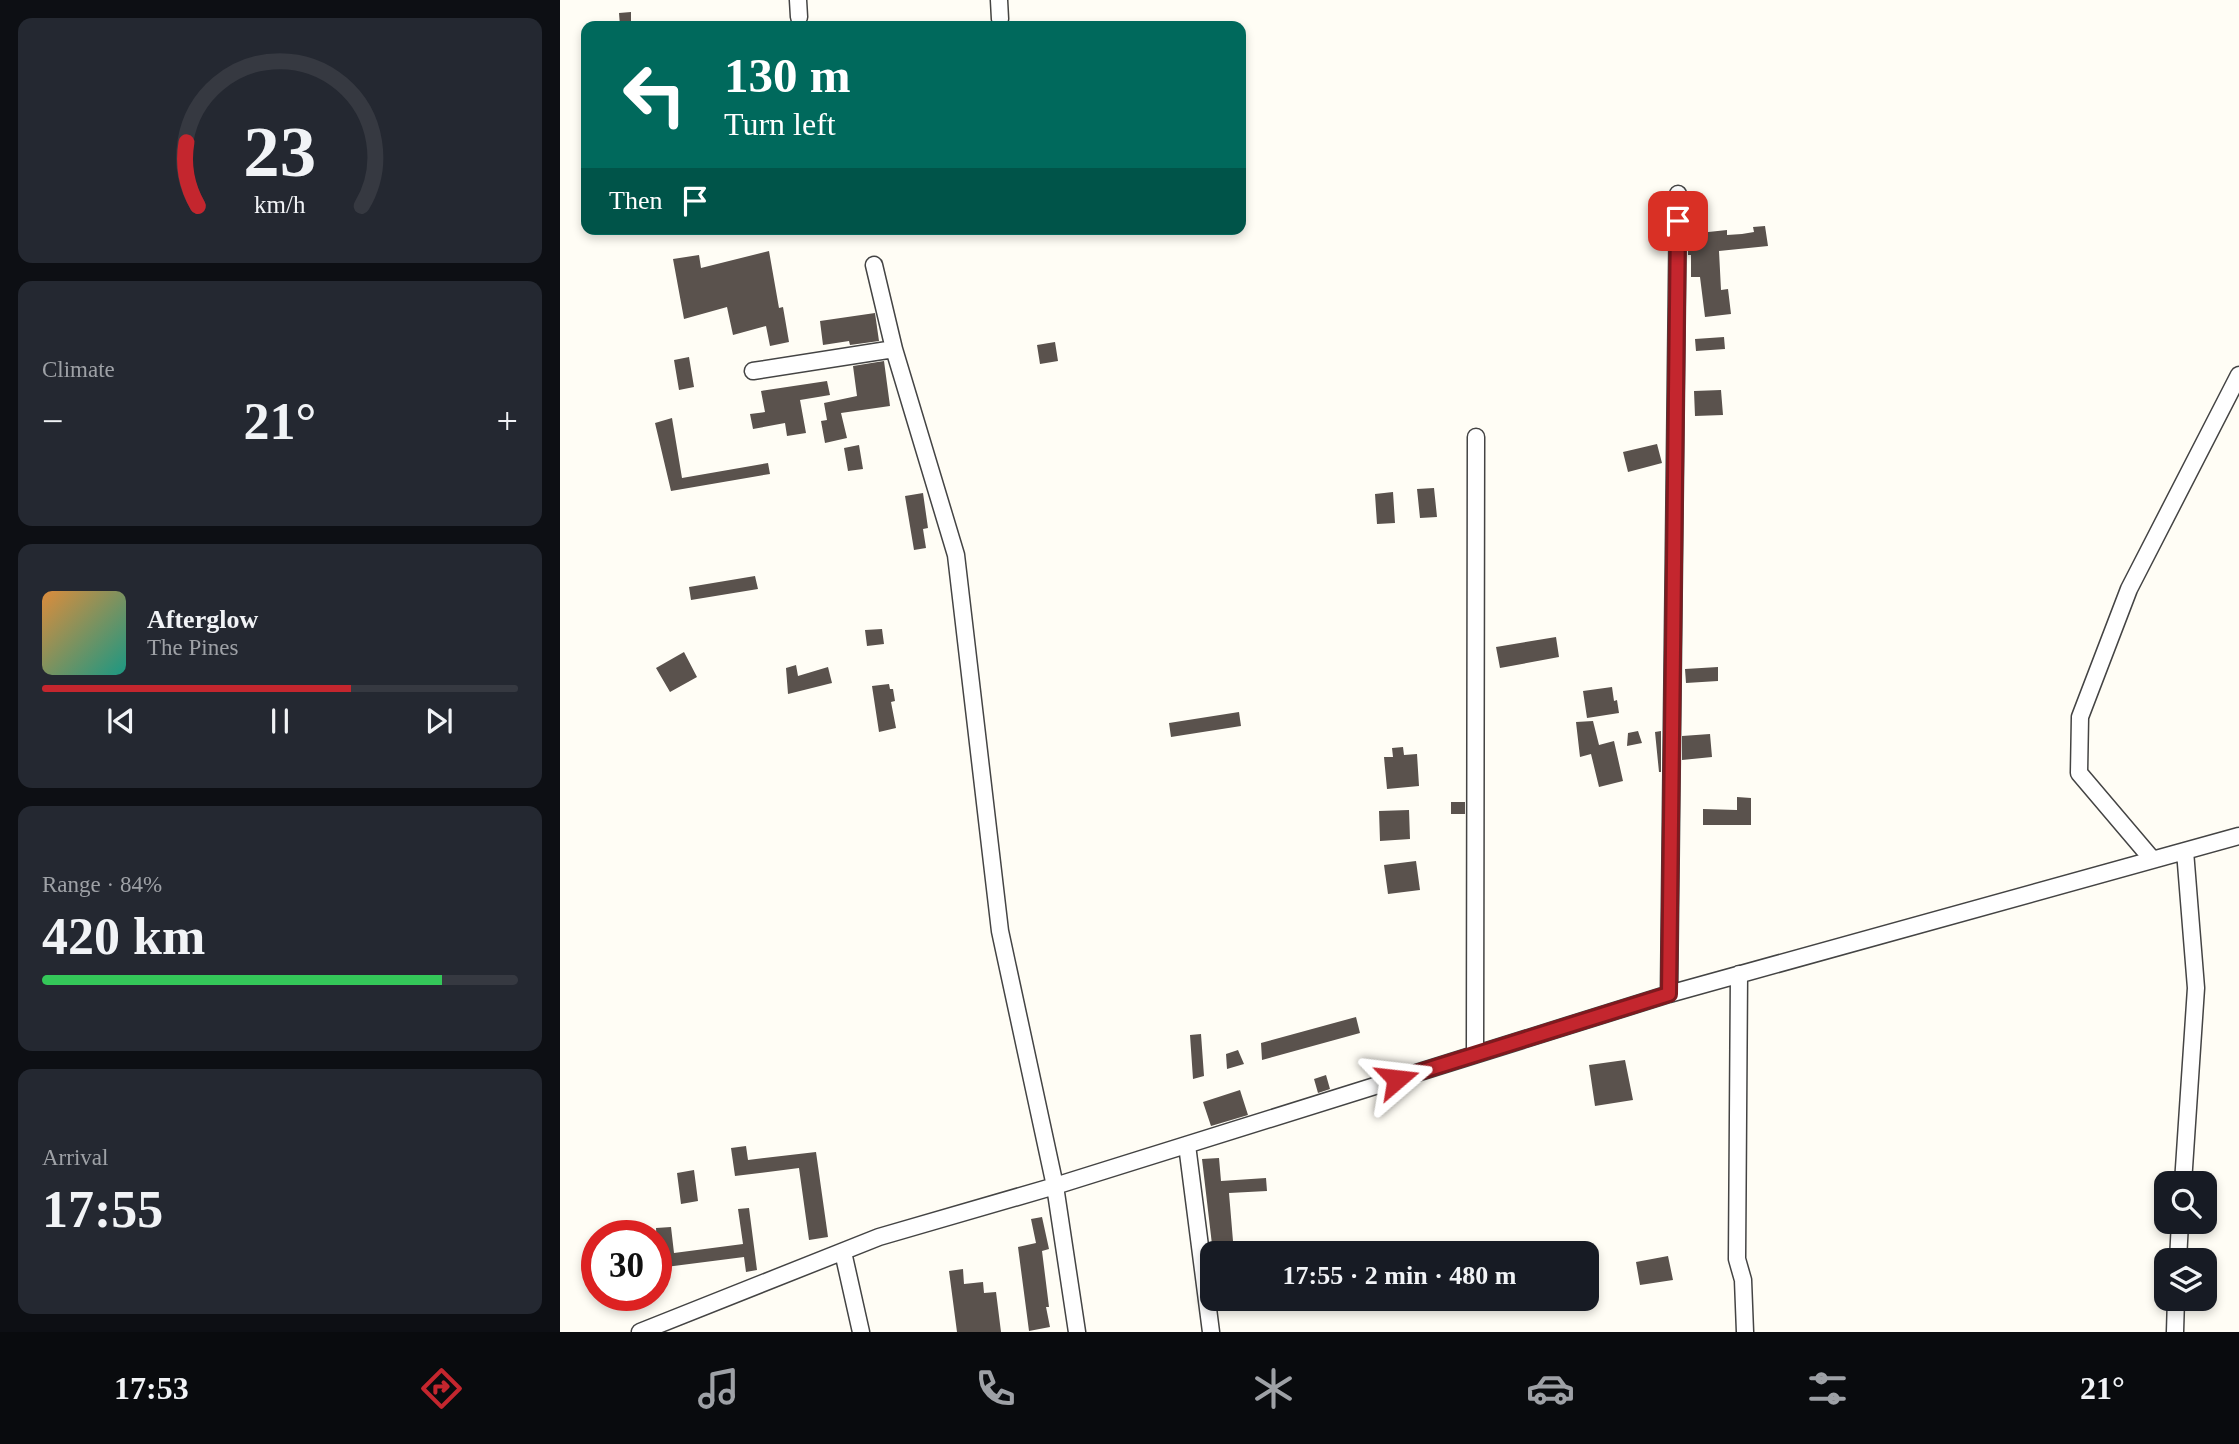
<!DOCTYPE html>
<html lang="en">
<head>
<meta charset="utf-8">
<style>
  body { margin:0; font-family:"Times New Roman",serif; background:#242831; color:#f1f3f6; height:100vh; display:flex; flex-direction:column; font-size:26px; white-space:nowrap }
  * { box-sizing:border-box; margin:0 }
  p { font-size:23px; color:#9ea1a6 }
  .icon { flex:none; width:38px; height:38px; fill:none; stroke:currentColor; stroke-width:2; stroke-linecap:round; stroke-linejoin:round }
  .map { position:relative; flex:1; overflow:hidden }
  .panel { display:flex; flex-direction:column; gap:18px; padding:18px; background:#0d0f14; width:560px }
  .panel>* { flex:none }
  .guide { position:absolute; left:21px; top:21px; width:665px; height:214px; border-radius:14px; box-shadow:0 4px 10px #0003; background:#00695c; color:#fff; overflow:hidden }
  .tools { position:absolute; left:1594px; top:1171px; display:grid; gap:14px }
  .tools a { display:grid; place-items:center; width:63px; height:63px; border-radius:14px; background:#171b24; box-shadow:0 4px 10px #0003; font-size:35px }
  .speed { position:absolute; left:21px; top:1220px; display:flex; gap:14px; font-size:35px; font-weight:700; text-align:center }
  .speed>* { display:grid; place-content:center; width:91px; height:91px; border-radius:50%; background:#171b24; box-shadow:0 4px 10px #0003; line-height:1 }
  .speed .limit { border:10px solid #d22; background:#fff; color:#111 }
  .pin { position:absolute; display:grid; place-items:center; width:60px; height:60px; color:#fff; margin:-30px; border-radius:14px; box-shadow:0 4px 10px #0006 }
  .me { position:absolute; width:77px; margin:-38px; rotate:73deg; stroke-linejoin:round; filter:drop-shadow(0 0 5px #0008) }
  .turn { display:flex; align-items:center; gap:24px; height:147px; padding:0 28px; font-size:32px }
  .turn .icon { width:91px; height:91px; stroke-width:2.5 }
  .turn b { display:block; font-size:49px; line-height:60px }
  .then { display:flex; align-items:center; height:66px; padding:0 28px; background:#0003; gap:14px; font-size:26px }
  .big { font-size:52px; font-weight:600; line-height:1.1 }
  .panel .widget { flex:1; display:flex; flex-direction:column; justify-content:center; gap:10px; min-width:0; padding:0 24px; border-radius:14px; background:#242831 }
  .panel .dial { align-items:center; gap:0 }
  .dial svg { height:182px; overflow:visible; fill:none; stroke:#363941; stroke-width:7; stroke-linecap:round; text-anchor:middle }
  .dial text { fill:#f1f3f6; stroke:none }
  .song { display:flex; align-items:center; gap:21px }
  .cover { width:84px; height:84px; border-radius:10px; background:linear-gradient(135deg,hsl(30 70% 55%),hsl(170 70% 35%)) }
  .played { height:7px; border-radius:4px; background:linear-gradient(90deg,#c4262e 65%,#363941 65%) }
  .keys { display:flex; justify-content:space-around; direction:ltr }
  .heat { display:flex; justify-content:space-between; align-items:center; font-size:38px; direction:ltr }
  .charge { height:10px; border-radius:5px; background:linear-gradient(90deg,#34c759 84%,#363941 0) }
  .trip { position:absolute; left:640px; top:1241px; width:399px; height:70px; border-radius:14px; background:#171b24; box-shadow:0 4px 10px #0003; font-weight:600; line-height:70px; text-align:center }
  .tab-bar { display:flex; height:112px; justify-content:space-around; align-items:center; background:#090b0e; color:#9ea1a6 }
  .tab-bar .icon { width:49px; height:49px }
  .tab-bar .current { color:#c4262e }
  .tab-bar b { font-size:32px; color:#f1f3f6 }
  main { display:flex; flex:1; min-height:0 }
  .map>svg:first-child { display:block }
  .building { fill:#5a524d }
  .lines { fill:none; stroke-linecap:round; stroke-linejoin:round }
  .street-casing { stroke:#444; stroke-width:19 }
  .street { stroke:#fff; stroke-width:16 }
  .route-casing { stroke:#7f191e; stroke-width:18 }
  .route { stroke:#c4262e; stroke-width:12 }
</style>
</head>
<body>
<main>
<section class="panel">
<div class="widget dial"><svg viewBox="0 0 100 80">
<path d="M14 69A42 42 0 1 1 86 69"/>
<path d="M14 69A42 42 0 0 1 9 41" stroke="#c4262e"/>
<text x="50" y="56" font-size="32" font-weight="700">23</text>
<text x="50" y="72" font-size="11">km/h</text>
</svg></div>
<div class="widget"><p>Climate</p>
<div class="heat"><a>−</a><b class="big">21°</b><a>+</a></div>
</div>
<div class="widget">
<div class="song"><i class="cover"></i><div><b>Afterglow</b><p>The Pines</p></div></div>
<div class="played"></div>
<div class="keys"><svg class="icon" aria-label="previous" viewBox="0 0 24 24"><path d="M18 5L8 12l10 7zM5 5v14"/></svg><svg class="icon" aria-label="pause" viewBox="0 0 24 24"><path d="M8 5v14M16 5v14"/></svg><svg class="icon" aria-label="next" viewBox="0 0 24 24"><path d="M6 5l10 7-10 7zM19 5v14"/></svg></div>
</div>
<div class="widget"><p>Range · 84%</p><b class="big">420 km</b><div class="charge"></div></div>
<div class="widget"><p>Arrival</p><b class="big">17:55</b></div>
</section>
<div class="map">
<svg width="1679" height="1332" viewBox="0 0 1679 1332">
  <rect width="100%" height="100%" fill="#fffdf5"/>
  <path class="building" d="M71,12V26H60L59,13Z
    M1135,197L1139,233L1167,230V235L1182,234L1194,232L1193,227L1205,226L1208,246L1159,251L1161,290L1168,289L1171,314L1145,317L1140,277H1131V255H1128V198Z
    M209,251L219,308L223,307L229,342L210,346L206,326L173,335L167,307L124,319L113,259L139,255L141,268Z
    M315,313L319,341L290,345L289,341L263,345L260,321Z
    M1164,337L1165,349L1136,351L1135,339Z
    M495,342L498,361L480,364L477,345Z
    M129,357L134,387L119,390L114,360Z
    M324,361L330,406L281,413L287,438L265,443L261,421L267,420L264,403L297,396L293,366Z
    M267,381L270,395L240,400L246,433L227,436L225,423L193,429L190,414L205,412L201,391Z
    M1161,390L1163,415L1135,416L1134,391Z
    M112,418L122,478L208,463L210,474L111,491L95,423Z
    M1097,444L1102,463L1068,472L1063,452Z
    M299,445L303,469L288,471L284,448Z
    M874,488L877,517L860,518L857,489Z
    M833,492L835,523L817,524L815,494Z
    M363,493L368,528L363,529L366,548L354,550L345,496Z
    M195,576L198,589L131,600L129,587Z
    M322,629L324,644L307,646L305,630Z
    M996,637L999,657L940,668L936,647Z
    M124,652L137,677L110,692L96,668Z
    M236,665L238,676L268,667L272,683L228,694L226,668Z
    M1158,667V681L1126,683L1125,669Z
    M329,684L330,689H333L335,701L331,702L336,728L319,732L312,686Z
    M1052,687L1054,701L1057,700L1059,713L1027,718L1023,691Z
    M679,712L681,726L611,737L609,723Z
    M1033,721L1039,745L1054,741L1063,781L1039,787L1031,754L1020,757L1016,722Z
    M1078,731L1082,743L1067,746L1068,733Z
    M1101,731V772H1099L1095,732Z
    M1150,734L1152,757L1122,760V736Z
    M843,747L844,755L857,754L859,786L827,789L824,757H833L832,748Z
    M1177,797L1191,798V825H1143V809L1177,810Z
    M891,802H905V814H891Z
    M849,810L850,839L820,841L819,811Z
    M856,861L860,890L828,894L824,865Z
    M796,1017L800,1033L702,1060L701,1043Z
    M641,1034L644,1076L633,1079L630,1035Z
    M678,1050L684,1064L667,1069L666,1054Z
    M1065,1060L1073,1100L1035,1106L1029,1065Z
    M766,1075L770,1089L758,1093L754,1079Z
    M680,1090L688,1115L651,1126L643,1102Z
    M186,1146L188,1160L256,1152L268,1237L249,1240L239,1168L175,1176L171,1148Z
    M659,1158L661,1181L706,1178L707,1191L669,1193L674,1253H653L642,1159Z
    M134,1170L138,1201L121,1204L117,1173Z
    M189,1208L197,1270L186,1272L184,1257L98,1268L96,1228L111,1227L114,1253L183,1244L178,1209Z
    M482,1217L489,1249L482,1251L489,1307H486L490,1327L469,1331L458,1247L476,1243L471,1219Z
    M1108,1256L1113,1280L1080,1285L1076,1262Z
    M403,1269L404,1284L423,1282L424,1293L436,1292L441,1332H397L389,1271Z"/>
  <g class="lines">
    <g class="street-casing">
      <path id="street" d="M238,0L239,17
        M439,0L440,19
        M314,265L334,349L396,555L440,931L495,1186L517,1332
        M193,371L334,349
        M1592,859L1519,773L1520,717L1569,589L1679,375
        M1179,974L1177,1259L1183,1280L1185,1332
        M1109,994L1118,194
        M915,1054L916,437
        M627,1145L651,1332
        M1623,1183L1636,988L1625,851
        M283,1252L301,1332
        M1618,1260L1620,1222
        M80,1332L319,1237L495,1186L1109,994L1679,836
        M1615,1332L1616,1298"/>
    </g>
    <use href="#street" class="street"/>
  </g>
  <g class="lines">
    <g class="route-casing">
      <path id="route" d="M837,1079L1109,994L1118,221"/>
    </g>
    <use href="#route" class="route"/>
  </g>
</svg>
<div class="tools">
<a><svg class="icon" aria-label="search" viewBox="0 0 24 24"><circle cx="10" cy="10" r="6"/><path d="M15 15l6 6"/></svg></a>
<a><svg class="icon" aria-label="layers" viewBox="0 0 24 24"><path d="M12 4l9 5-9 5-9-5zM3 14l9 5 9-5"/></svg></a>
</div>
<div class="speed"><div class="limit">30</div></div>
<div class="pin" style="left:1118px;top:221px;background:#d93025"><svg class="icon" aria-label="arrive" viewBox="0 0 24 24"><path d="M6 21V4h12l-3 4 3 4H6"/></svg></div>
<svg class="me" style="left:837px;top:1079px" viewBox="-20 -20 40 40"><path d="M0-17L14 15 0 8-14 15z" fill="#c4262e" stroke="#fff" stroke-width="4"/></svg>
<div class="trip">17:55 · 2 min · 480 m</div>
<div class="guide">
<div class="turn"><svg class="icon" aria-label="left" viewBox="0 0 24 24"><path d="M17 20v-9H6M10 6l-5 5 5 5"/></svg><div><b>130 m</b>Turn left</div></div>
<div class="then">Then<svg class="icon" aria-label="arrive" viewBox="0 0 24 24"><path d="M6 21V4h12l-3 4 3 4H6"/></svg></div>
</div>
</div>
</main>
<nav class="tab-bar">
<b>17:53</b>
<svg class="icon current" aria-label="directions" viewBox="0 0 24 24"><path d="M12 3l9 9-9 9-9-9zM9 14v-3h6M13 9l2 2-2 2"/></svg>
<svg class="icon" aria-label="music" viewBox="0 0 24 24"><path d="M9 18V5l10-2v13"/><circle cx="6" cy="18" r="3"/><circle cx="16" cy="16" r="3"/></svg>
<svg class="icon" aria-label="phone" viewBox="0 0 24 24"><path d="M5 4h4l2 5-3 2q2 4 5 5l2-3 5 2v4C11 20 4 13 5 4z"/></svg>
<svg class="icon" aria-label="climate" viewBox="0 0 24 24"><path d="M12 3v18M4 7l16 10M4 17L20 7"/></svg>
<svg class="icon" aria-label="car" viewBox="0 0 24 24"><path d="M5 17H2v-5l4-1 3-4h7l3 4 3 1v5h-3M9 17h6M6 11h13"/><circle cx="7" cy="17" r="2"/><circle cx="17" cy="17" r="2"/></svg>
<svg class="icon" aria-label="filters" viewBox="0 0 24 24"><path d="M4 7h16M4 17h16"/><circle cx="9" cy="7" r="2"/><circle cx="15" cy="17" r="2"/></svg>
<b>21°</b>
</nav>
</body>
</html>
